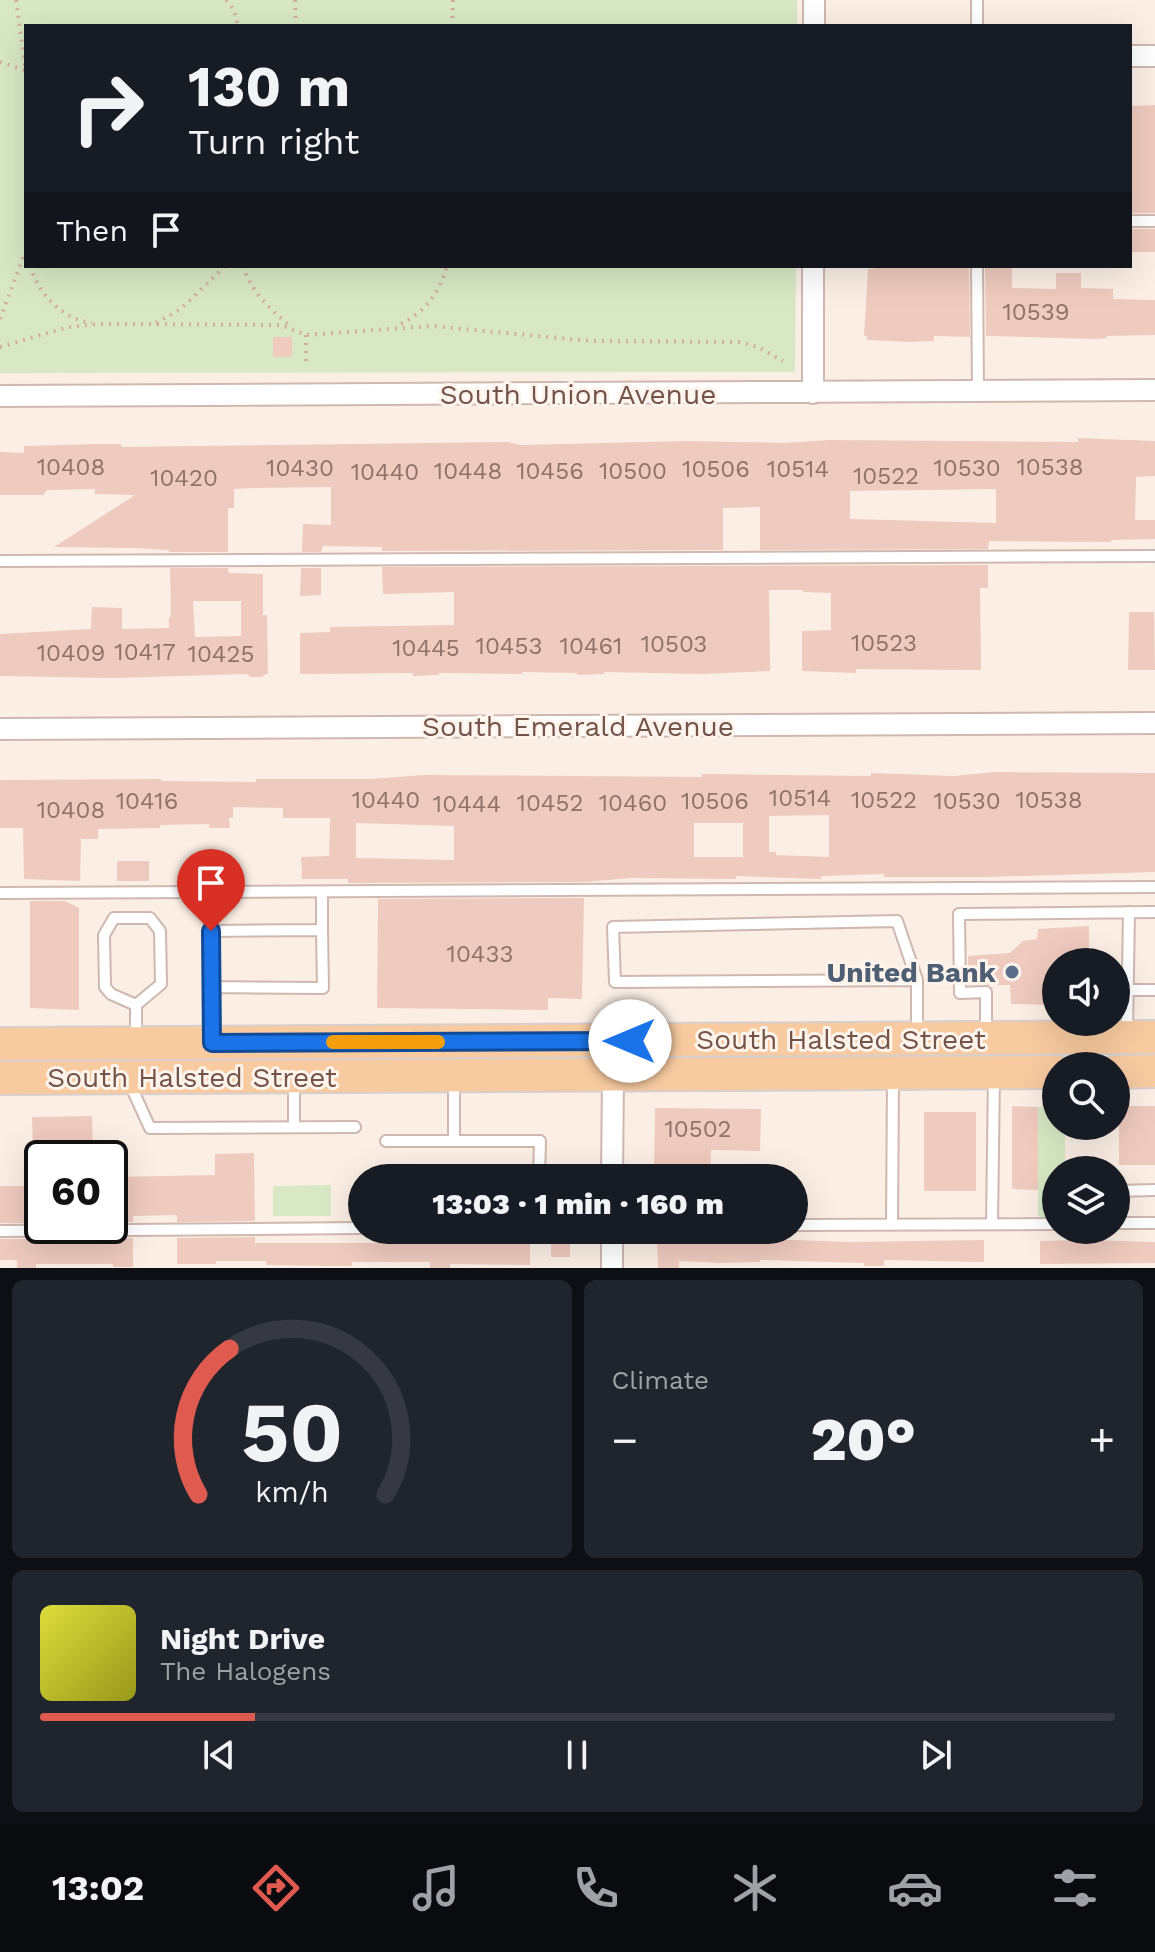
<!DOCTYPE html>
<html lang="en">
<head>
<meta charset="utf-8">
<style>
  body { margin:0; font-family:"Work Sans",sans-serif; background:#20242c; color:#f1f3f6; height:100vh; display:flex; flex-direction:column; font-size:30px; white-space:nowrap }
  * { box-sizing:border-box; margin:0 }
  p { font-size:26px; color:#9ea1a6 }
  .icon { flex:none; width:44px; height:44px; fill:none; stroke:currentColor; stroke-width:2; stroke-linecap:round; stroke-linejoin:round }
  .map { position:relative; height:1268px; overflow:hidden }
  .sheet { display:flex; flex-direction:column; gap:12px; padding:12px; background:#0d0f14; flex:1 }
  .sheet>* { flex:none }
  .banner { position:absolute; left:24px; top:24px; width:1108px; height:244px; border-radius:0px; box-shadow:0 8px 32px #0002; background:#171b24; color:#f1f3f6; overflow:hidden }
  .controls { position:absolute; left:1042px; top:948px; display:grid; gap:16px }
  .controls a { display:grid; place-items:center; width:88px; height:88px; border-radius:50%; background:#171b24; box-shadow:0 8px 32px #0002; font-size:40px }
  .speed { position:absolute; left:24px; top:1140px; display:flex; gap:16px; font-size:40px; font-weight:700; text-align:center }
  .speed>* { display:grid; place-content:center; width:104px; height:104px; border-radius:50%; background:#171b24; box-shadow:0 8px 32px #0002; line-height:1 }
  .speed .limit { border:4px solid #111; border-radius:12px; background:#fff; color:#111 }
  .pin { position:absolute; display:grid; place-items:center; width:68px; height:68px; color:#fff; margin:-82px -34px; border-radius:50% 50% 50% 0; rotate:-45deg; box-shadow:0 0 8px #0007 }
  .pin .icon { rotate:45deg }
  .me { position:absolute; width:88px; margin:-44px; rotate:270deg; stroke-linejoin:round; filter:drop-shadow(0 0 6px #0008) }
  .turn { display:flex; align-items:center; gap:28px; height:168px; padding:0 32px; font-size:36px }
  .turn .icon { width:104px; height:104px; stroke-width:2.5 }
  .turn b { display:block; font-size:56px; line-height:68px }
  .then { display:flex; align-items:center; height:76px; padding:0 32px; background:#0003; gap:16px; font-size:30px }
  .big { font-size:60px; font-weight:800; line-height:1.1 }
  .sheet .widget { flex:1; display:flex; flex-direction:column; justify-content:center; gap:12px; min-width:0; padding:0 28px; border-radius:12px; background:#20242c }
  .sheet .dial { align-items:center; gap:0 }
  .dial svg { height:208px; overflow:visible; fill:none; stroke:#363941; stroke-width:7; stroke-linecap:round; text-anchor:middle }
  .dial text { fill:#f1f3f6; stroke:none }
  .song { display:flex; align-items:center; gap:24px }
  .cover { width:96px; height:96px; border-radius:12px; background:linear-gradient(135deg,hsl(60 70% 55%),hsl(60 70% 35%)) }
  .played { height:8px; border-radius:4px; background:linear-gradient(90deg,#e05b4f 20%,#363941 20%) }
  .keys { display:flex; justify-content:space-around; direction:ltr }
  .heat { display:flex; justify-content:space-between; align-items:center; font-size:44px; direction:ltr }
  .sheet .tiles { flex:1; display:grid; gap:12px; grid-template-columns:1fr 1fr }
  .widget:last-child { grid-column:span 2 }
  .trip { position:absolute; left:348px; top:1164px; width:460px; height:80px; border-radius:40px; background:#171b24; box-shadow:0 8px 32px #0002; font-weight:800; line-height:80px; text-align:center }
  .menu { display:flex; height:128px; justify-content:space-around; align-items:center; background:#090b0e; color:#9ea1a6 }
  .menu .icon { width:56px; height:56px }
  .menu .current { color:#e05b4f }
  .menu b { font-size:36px; color:#f1f3f6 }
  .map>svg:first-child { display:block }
  .green { fill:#d8e8c4 }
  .building { fill:#efcabe; fill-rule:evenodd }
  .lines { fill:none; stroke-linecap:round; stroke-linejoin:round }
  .service-casing { stroke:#ceb8af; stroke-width:14 }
  .minor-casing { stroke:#ceb8af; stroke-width:24 }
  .primary-casing { stroke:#d8cfcd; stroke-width:36 }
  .path { stroke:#d4ada1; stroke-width:4; stroke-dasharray:2 6; stroke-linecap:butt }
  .service { stroke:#fff; stroke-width:10 }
  .minor { stroke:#fff; stroke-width:20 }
  .primary { stroke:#f7caa0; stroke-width:32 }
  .route-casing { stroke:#114b97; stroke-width:20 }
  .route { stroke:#1a73e8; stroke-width:14 }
  .slow { stroke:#f59e0b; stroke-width:14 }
  .service-dot { fill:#5c6f8a; stroke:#fef4eb; stroke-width:3 }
  .labels { text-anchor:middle; stroke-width:6; stroke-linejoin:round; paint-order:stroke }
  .number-label { font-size:24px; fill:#927268 }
  .street-label { font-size:28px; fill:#73544b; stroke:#fef4eb }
  .service-label { font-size:28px; font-weight:bold; fill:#4e5e75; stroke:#fef4eb; text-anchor:end }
</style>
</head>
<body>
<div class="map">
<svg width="1155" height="1268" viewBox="0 0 1155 1268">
  <rect width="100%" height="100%" fill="#fbefe5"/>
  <path class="green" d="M0,0H797V26H26V266H796L795,372L0,373Z
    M1038,1107H1056V1126H1065V1170H1056V1221L1038,1216Z
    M331,1185V1216H273V1186Z"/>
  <path class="building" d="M1155,105V213H1130V106Z
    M1130,229H1155V252H1130Z
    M993,266H1012V288L1056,289V273H1081V288L1113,289V299L1155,300V335L1107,336V338L1096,339L986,336L985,268H993Z
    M886,267L969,268L970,337L934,336V341L910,342L867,340V336H864L868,269Z
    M273,337H292V357H273Z
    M1078,438L1155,441V476L1136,477L1135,520H1155V539L1111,540V542L989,541L988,549L760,550V507L723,508V550L382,551V547L323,546L321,552H302L303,524L331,525V487L257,488L234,489V508H228V552H169V550L133,548L54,547L135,495L95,494V489L47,490L43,495H0V452L24,453V446L96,444H121V447L508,442L521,445L686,441L785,443L829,440L1078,442ZM996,489V523L850,519V491Z
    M988,565V588H980L981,670L856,669V673L802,671V631L831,630V593L803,592V590H769L770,671L702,674L604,672L605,674L577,675V673L522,672V674L439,673V675L413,676V673L300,674V633L330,632V627L454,625V592L383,594L382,567Z
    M170,568H228L229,573L263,574V615H267L268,673L261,677H251L246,674L114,678L0,676V634L91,629L92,607L122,608V629L169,628V617H171ZM193,601H241V636L195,637Z
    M301,568H321V595L300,596Z
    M1129,612H1154L1155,670H1128Z
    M995,772L1155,773V872L987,877H884V874L821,876V879L736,876V879L632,878L584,882L348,883V879H302L301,857L329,856L330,818H283V808L233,807V818H229L230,828H209V824L160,825V828L98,829V839H81L80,881L24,879L23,828H0V780L161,779V781L256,782V779H371L423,775L702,777V774L871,776V773L954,776ZM829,815V857L776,855V852H769V816ZM356,823L454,826V860L356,858ZM694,823H743V857H694Z
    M117,861H149V881H117Z
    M208,861H225L226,878H208Z
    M584,898L582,999L548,998V1010L377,1008L378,899Z
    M30,901H65L79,908V1010L30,1008Z
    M1089,926V962H1056V1002H1052V1005L1011,1004L1010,985H968V956L1010,953L1023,941L1037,939L1038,929Z
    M1012,1106L1038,1107V1190L1012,1189Z
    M1119,1106H1155V1165H1119Z
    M655,1108L761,1109L760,1151L711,1150L710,1178H654Z
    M924,1112H976V1191H924Z
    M92,1116L93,1158H33L32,1117Z
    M254,1153L255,1221L177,1222V1215L133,1216V1222H110V1177L215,1175V1154Z
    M0,1186H42V1223H0Z
    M255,1237V1243H530V1265L450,1264V1268H430V1262H352V1266H333L266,1265V1261H216V1264H177V1238Z
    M110,1238H133V1267H113V1264H36V1268H17V1260H0V1239H42V1242L71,1243H110Z
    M736,1238L852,1242L984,1240V1262L884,1260V1266H864V1263L760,1260V1262L722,1263L679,1261V1268H658L657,1239L736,1242Z
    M551,1239H570V1257H551Z
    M1085,1240L1155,1242V1263L1040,1264V1241Z"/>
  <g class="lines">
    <g class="service-casing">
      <path id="service" d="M977,0V26
        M1130,221H1155
        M977,266L978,391
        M0,561L1155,556
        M0,893L1155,887
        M114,918H150L160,931L161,984L136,1005L111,994L105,987L104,935Z
        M917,980L615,982L613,927L897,921L917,980V1034
        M212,987L323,988L322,930
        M1128,990H1155
        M1127,1032L1129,912
        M986,1034V992L960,993L959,914L1155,912
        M212,1037L211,931L322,930V892
        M136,1041V1005
        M454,1079V1141
        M294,1080V1126
        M129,1082L150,1128L355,1127
        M386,1141H540L539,1178
        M1116,1191L1155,1190
        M1116,1223H1155
        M992,1224L994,1074
        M794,1225L1056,1224
        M892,1225L893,1079
        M0,1231L362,1228"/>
    </g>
    <g class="minor-casing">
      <path id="minor" d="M814,26V0
        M1130,56H1155
        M813,393V266
        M0,396L1155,390
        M0,729L1155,723
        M612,1178L613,1075
        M612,1268V1230"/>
    </g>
    <g class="primary-casing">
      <path id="primary" d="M0,1044L1155,1037
        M1116,1072L1155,1071
        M0,1078L1056,1072"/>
    </g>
    <path class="path" d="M16,0L26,72
      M226,0L234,10L238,26
      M295,0L296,26
      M452,26L453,0
      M0,62L24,70
      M30,266C40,296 61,318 92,323
      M243,266C252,293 269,308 290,326
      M0,319L26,250
      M156,323L181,309L225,266
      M401,324C426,311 439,293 447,266
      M306,335V364
      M0,347L68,327L99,324L281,325L306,335L431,326L592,341L740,342L758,347L783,361"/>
    <use href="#service" class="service"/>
    <use href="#minor" class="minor"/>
    <use href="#primary" class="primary"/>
  </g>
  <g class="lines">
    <g class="route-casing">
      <path id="route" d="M211,931L212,1043L630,1041"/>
    </g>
    <use href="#route" class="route"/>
    <path class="slow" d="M333,1042H438"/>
  </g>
  <circle class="service-dot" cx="1012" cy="972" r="8"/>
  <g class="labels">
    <g class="number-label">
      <text x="1036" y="320">10539</text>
      <text x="71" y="475">10408</text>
      <text x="1050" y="475">10538</text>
      <text x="300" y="476">10430</text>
      <text x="967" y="476">10530</text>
      <text x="716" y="477">10506</text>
      <text x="798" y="477">10514</text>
      <text x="468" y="479">10448</text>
      <text x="550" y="479">10456</text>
      <text x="633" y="479">10500</text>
      <text x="385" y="480">10440</text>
      <text x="886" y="484">10522</text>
      <text x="184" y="486">10420</text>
      <text x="884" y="651">10523</text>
      <text x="674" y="652">10503</text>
      <text x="509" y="654">10453</text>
      <text x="591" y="654">10461</text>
      <text x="426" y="656">10445</text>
      <text x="145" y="660">10417</text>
      <text x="71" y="661">10409</text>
      <text x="221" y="662">10425</text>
      <text x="800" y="806">10514</text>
      <text x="386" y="808">10440</text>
      <text x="884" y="808">10522</text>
      <text x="1049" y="808">10538</text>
      <text x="147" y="809">10416</text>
      <text x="715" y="809">10506</text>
      <text x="967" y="809">10530</text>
      <text x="550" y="811">10452</text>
      <text x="633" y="811">10460</text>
      <text x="467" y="812">10444</text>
      <text x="71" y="818">10408</text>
      <text x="480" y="962">10433</text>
      <text x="698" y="1137">10502</text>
    </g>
    <g class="street-label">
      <text x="578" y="404">South Union Avenue</text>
      <text x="578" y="736">South Emerald Avenue</text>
      <text x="841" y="1049">South Halsted Street</text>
      <text x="192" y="1087">South Halsted Street</text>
    </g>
    <g class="service-label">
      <text x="996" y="982">United Bank</text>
    </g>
  </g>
</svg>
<div class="controls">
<a><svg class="icon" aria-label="sound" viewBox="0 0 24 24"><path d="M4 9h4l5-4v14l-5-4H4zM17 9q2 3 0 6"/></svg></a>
<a><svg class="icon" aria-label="search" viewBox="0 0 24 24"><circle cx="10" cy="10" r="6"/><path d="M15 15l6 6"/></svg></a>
<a><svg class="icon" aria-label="layers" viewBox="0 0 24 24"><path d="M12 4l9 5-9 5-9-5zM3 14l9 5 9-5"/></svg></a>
</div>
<div class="speed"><div class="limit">60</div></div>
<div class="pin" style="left:211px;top:931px;background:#d93025"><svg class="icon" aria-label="arrive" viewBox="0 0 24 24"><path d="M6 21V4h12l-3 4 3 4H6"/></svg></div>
<svg class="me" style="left:630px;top:1041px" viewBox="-20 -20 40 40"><circle r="19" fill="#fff"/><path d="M0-13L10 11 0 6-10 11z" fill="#1a73e8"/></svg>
<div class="trip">13:03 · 1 min · 160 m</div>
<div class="banner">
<div class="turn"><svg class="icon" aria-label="right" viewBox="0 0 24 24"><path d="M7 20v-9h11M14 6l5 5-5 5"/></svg><div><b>130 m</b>Turn right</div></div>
<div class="then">Then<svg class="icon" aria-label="arrive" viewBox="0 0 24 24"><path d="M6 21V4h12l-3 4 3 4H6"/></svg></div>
</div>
</div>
<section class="sheet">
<div class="tiles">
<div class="widget dial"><svg viewBox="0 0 100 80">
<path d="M14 69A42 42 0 1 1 86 69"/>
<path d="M14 69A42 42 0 0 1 26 13" stroke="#e05b4f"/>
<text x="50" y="56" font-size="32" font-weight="700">50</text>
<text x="50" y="72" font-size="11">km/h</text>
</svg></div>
<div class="widget"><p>Climate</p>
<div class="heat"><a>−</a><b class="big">20°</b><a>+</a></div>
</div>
<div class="widget">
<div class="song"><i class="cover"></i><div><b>Night Drive</b><p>The Halogens</p></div></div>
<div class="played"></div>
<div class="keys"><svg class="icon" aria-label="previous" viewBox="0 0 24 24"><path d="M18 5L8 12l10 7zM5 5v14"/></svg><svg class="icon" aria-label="pause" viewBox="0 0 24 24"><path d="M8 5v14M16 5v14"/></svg><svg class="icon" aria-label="next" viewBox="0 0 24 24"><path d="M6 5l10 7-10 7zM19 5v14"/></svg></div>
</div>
</div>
</section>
<nav class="menu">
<b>13:02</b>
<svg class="icon current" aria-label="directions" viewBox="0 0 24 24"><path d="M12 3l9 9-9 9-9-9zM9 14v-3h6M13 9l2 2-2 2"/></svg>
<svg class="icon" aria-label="music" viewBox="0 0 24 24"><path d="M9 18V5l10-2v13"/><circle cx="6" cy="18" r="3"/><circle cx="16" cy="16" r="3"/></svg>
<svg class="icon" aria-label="phone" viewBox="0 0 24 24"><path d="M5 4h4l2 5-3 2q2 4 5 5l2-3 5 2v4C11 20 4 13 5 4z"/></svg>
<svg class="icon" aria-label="climate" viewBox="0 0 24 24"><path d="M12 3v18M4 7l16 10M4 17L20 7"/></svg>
<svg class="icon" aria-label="car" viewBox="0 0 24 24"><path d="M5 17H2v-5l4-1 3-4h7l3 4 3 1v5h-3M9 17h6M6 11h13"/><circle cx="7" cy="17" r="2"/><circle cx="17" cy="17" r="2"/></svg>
<svg class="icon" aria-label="filters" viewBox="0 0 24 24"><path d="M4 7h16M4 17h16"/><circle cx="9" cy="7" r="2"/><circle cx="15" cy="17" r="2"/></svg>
</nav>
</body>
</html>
